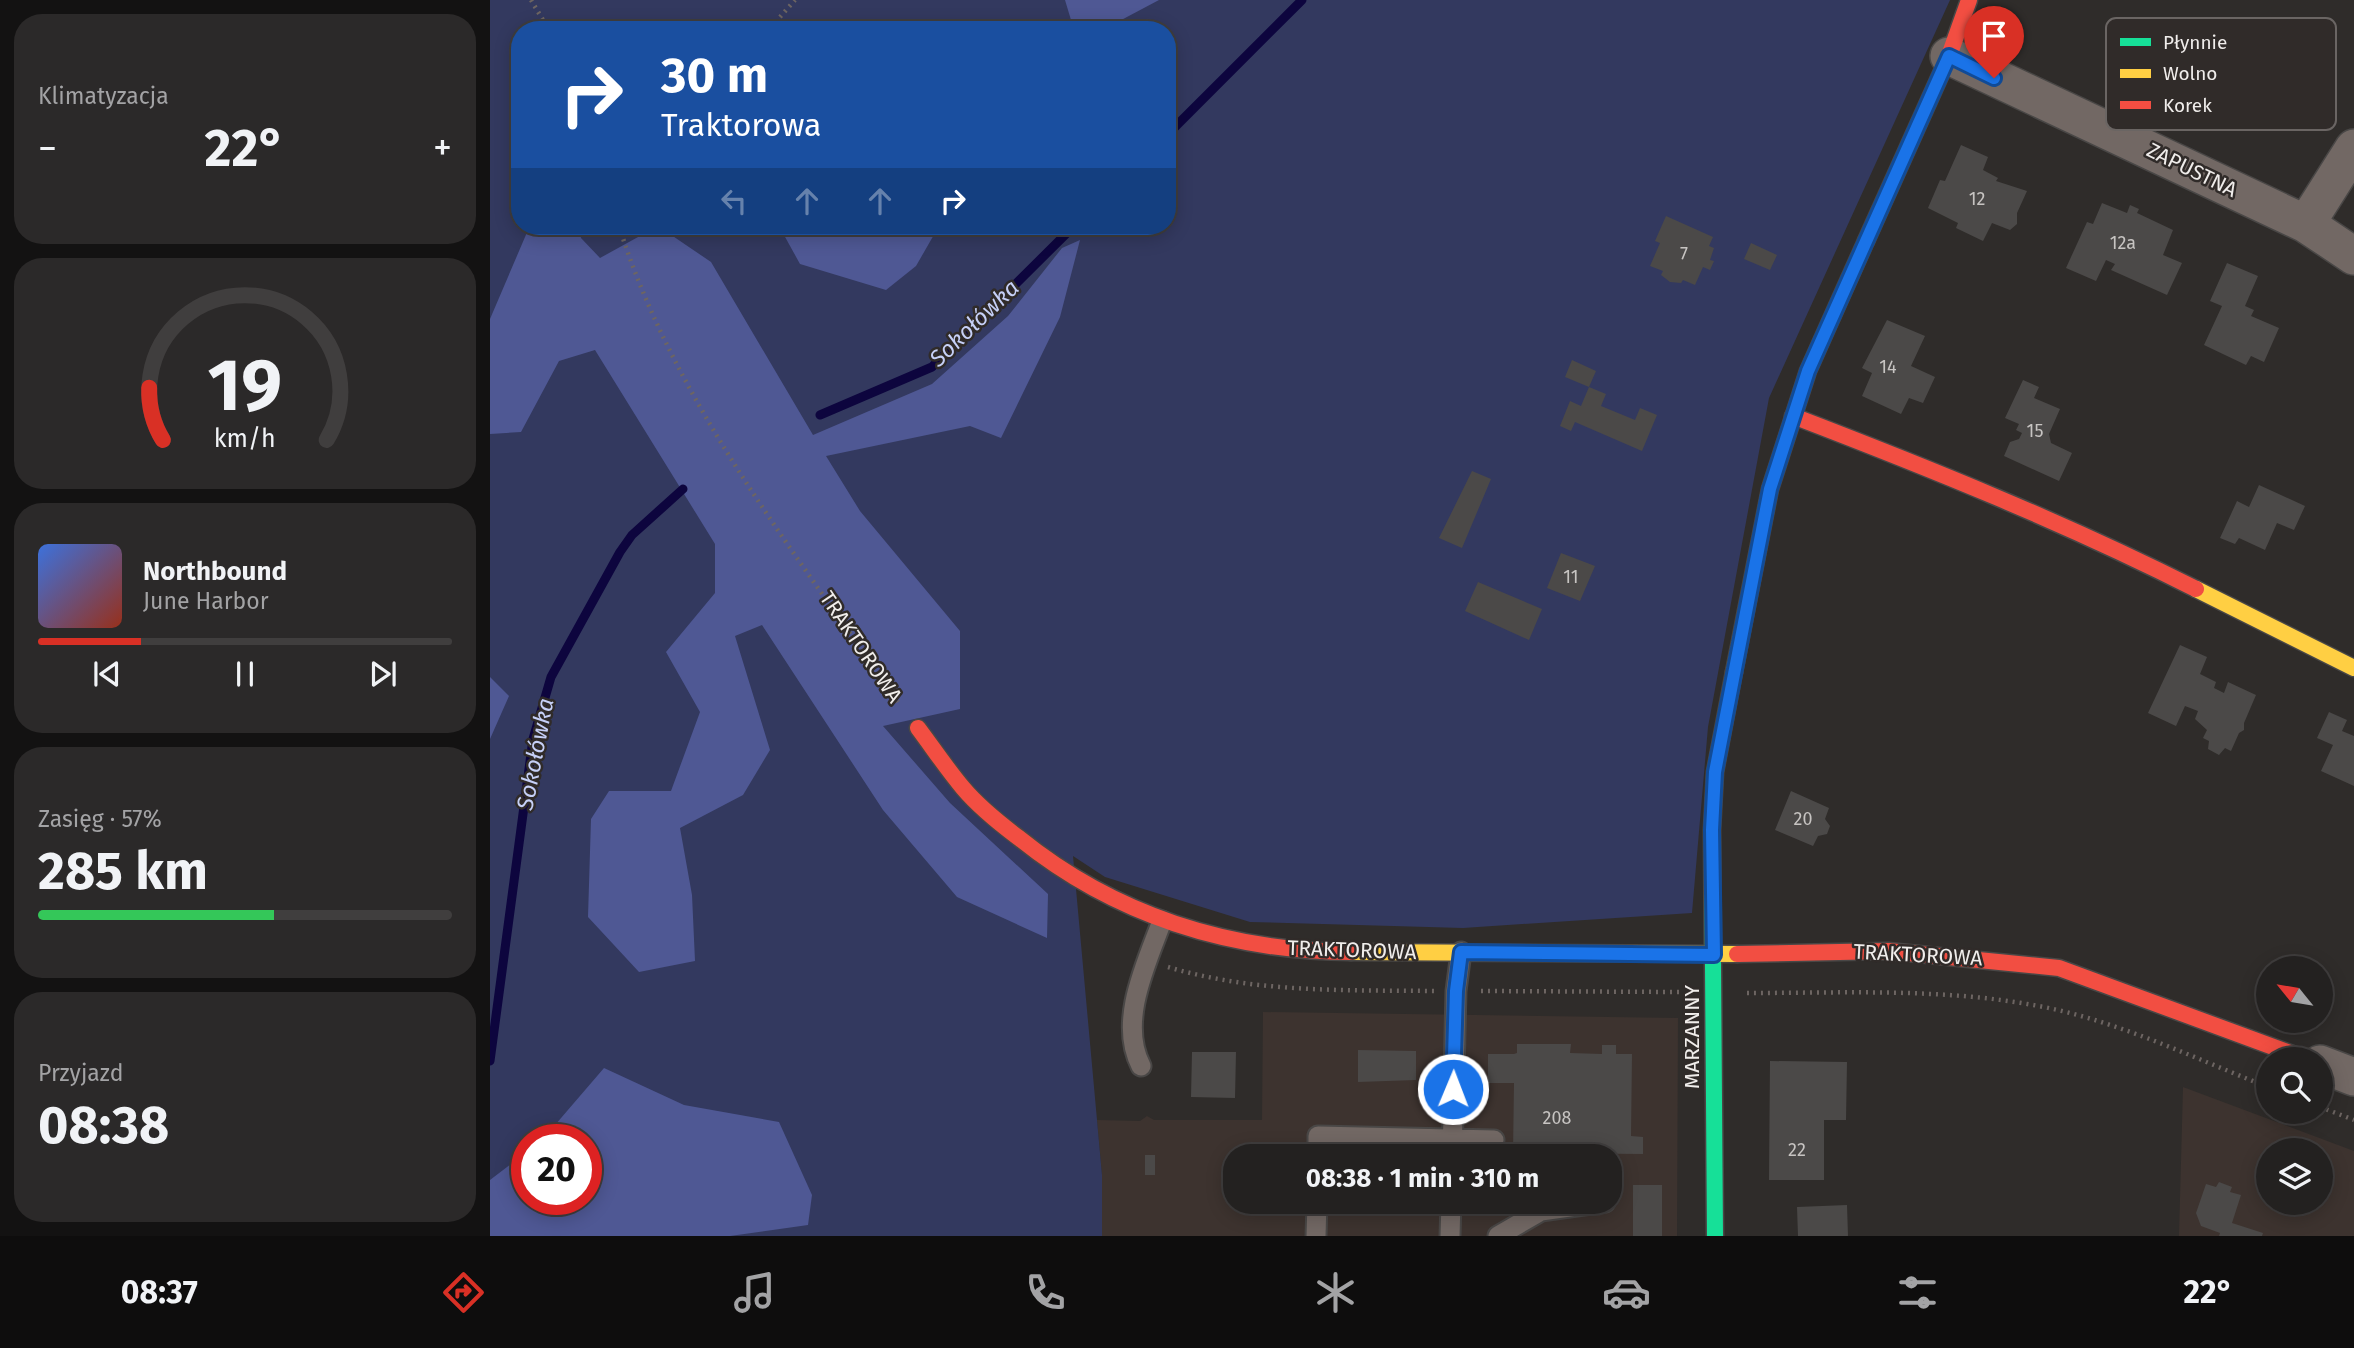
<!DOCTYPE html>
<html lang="pl">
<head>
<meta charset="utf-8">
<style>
  body { margin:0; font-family:"Fira Sans",sans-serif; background:#2b2929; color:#f1f3f6; height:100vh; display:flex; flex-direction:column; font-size:26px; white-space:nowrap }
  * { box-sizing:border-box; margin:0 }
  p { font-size:23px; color:#a3a3a5 }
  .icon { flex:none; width:38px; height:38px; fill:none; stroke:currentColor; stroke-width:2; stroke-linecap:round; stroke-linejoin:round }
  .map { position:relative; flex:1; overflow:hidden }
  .side { display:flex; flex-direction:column; gap:14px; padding:14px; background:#131212; width:490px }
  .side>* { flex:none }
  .hud { position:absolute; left:21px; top:21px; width:665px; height:214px; border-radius:28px; box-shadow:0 4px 18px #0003,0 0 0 2px #403e3e; background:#1a4fa0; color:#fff; overflow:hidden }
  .needle { width:46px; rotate:300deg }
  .controls { position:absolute; left:1766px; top:956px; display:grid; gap:14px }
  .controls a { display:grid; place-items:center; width:77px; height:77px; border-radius:50%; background:#232120; box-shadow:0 4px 18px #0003,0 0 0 2px #403e3e; font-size:35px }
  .speed { position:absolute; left:21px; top:1124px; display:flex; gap:14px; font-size:35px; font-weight:700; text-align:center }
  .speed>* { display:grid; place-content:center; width:91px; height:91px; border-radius:50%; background:#232120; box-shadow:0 4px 18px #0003,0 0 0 2px #403e3e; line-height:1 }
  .speed .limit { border:10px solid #d22; background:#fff; color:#111 }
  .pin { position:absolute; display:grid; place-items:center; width:60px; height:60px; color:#fff; margin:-72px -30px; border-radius:50% 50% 50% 0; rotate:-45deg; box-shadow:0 0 7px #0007 }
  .pin .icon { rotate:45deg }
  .me { position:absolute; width:77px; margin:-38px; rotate:1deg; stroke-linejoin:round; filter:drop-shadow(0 0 5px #0008) }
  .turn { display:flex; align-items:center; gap:24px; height:147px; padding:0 35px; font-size:32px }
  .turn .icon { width:91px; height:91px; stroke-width:2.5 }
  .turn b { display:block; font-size:49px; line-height:60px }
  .lanes { display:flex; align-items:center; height:66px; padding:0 35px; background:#0003; justify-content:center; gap:35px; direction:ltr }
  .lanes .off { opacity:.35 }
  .big { font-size:52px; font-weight:700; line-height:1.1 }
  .side .tile { flex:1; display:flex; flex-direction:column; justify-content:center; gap:10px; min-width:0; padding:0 24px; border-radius:28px; background:#2b2929 }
  .side .dial { align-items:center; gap:0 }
  .dial svg { height:182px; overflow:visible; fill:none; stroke:#403e3e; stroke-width:7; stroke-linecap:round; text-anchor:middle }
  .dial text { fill:#f1f3f6; stroke:none }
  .song { display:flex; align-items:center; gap:21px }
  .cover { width:84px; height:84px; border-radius:10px; background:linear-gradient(135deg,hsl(220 70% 55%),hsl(10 70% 35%)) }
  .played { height:7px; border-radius:4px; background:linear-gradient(90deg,#d93025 25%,#403e3e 25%) }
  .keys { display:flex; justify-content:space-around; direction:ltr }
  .heat { display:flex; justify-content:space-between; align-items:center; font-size:38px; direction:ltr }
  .charge { height:10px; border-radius:5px; background:linear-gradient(90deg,#34c759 57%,#403e3e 0) }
  .trip { position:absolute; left:733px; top:1144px; width:399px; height:70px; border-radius:28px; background:#232120; box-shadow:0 4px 18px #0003,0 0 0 2px #403e3e; font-weight:700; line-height:70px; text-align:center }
  .menu { display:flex; height:112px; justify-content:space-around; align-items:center; background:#0e0d0d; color:#a3a3a5 }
  .menu .icon { width:49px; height:49px }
  .menu .active { color:#d93025 }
  .menu b { font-size:32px; color:#f1f3f6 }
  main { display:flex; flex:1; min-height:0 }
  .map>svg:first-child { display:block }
  .built { fill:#3d332f; fill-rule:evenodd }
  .green { fill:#33395f; fill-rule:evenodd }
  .forest { fill:#4f5894 }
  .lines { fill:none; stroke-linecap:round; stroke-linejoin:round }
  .stream { stroke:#0d053e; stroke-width:9 }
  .building { fill:#4b4948 }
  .lane-casing { stroke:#494746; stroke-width:23 }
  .street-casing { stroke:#494746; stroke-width:40 }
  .fast-casing { stroke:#494746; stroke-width:19 }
  .slow-casing { stroke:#494746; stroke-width:19 }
  .jam-casing { stroke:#494746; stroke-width:19 }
  .path { stroke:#6d6562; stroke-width:4.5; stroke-dasharray:2 5; stroke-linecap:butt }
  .lane { stroke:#726864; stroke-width:19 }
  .street { stroke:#726864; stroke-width:37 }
  .fast { stroke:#16e098; stroke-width:16 }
  .slow { stroke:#ffcf43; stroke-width:16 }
  .jam { stroke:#f24e42; stroke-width:16 }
  .route-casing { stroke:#114b97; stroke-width:18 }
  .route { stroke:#1a73e8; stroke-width:12 }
  .labels { text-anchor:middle; stroke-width:5; stroke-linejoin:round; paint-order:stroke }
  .number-label { font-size:18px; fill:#c7c4c2 }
  .street-label { font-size:21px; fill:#f0edeb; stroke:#302b29 }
  .water-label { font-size:23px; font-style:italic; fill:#c6d0f7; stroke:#302b29 }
  .key { fill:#302b29; stroke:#6a6563; stroke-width:2 }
  .key-label { font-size:19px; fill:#f0edeb }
</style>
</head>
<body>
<main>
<section class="side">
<div class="tile"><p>Klimatyzacja</p>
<div class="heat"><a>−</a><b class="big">22°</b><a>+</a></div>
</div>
<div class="tile dial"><svg viewBox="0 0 100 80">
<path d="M14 69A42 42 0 1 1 86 69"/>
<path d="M14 69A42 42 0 0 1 8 46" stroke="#d93025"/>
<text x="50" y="56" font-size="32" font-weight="700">19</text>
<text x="50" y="72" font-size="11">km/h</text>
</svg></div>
<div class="tile">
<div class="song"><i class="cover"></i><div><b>Northbound</b><p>June Harbor</p></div></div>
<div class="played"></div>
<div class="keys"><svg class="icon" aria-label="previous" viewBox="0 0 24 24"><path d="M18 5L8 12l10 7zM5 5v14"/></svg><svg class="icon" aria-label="pause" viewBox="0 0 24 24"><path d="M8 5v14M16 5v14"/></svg><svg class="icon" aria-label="next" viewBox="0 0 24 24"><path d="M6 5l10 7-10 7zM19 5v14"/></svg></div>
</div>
<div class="tile"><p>Zasięg · 57%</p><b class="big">285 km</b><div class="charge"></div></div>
<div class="tile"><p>Przyjazd</p><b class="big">08:38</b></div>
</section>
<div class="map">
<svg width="1864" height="1236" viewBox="0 0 1864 1236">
  <rect width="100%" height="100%" fill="#2f2c2a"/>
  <path class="built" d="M773,1012L1188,1018L1187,1236H612V1175L607,1120L650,1121L657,1116L664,1120H772ZM746,1157H1120V1202H746Z
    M1693,1087L1864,1151V1236H1689ZM1778,1150H1830V1202H1778Z"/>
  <path class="green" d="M0,0H1460L1279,398L1218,727L1202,913L973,928L760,922L615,877L583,856L612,1175V1236H0ZM30,30H677V226H30ZM37,1139H96V1199H37Z"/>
  <path class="forest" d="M575,0H669L620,26L623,30H584Z
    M45,226H89L91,238L110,258L168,226L221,262L323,435L442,384L518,316L572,248L590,240L570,317L511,438L480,426L336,456L370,511L470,631V709L393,726L460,803L558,894L557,938L467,897L393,810L272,625L245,636L280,750L253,795L190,828L202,895L205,961L149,972L98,917L101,819L119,791H181L210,712L176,652L225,593V544L105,350L69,361L31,432L0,434V319L38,230Z
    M289,226H449L426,266L396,290L310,264Z
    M0,677L19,696L0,739Z
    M114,1068L194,1105L289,1122L322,1195L318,1225L240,1236H0V1180L37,1152V1199H96V1139H53Z"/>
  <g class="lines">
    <path class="stream" d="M677,135L812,0
      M330,415L442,367L584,226
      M0,1061L43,739L61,677L130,552L142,535L193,489"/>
  </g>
  <path class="building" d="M1471,145L1498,157L1493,170L1508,178L1506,181L1537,191L1527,213V224L1520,230L1502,223L1493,241L1466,228L1468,223L1438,208L1450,180L1455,181Z
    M1612,203L1637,213L1640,205L1649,209L1647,213L1683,230L1673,255L1692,263L1677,295L1621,270L1625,264L1616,260L1606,281L1576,268L1597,222L1603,224Z
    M1176,216L1223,237L1219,246L1224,248L1220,260L1224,261L1220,270L1213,267L1205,285L1193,280L1191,283L1180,282L1171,275L1173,271L1160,266L1170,243L1165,241Z
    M1261,243L1287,255L1280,270L1254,259Z
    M1737,263L1768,276L1755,306L1764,310L1761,316L1789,328L1774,362L1761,356L1756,365L1714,345L1732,306L1720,301Z
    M1397,320L1435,336L1421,366L1445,377L1433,403L1419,398L1411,414L1372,396L1382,373L1372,368Z
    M1082,360L1106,371L1099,387L1075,377Z
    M1533,380L1549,387L1544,398L1570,409L1559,434L1561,443L1582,453L1569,481L1514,456L1520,442L1529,439L1532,433L1526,430L1529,424L1515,418Z
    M1099,387L1116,394L1111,406L1145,420L1150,408L1167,415L1152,451L1085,422L1081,431L1070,426L1080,401L1091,406Z
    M982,471L1001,479L972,548L949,538Z
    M1769,485L1815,506L1804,530L1787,523L1775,550L1749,538L1745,544L1730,538L1747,501L1759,507Z
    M1071,553L1105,566L1090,601L1057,588Z
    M988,582L1052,609L1039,640L975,611Z
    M1690,645L1717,657L1710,674L1726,682L1724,688L1734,693L1738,682L1766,695L1754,723V730L1749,733L1741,751L1735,748L1729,755L1718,749L1719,741L1713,738L1717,730L1705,719L1708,711L1695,706L1686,726L1658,713Z
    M1839,712L1857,720L1852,731L1864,736V786L1831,771L1843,745L1827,738Z
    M1301,791L1339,808L1335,819L1340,826L1337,834L1328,836L1323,846L1285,830Z
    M1027,1044H1081L1080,1053L1112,1054V1045H1126V1054H1142L1141,1136L1153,1137V1154L1023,1153L1024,1083H998V1054H1024L1027,1053Z
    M868,1050L926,1051V1080L868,1082Z
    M702,1052H746L745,1098L701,1097Z
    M1280,1061L1357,1062L1356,1120H1334V1180H1279Z
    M866,1151H908V1157H866Z
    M655,1155H665V1175H655Z
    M1729,1182L1742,1187L1740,1192L1751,1195L1742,1223L1773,1233L1772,1236H1729L1730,1233L1711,1226L1706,1213L1716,1184L1726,1187Z
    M1143,1185H1172V1236H1143Z
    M1357,1205L1358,1236H1308L1307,1207Z"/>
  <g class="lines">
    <g class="lane-casing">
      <path id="lane" d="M651,1066C628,1022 656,964 672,921
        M828,1157V1136L1004,1140
        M962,1157L966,991L971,952
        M826,1236L827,1202
        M960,1236L961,1202
        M1008,1236L1051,1211L1115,1202"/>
    </g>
    <g class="street-casing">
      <path id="street" d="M1459,56L1816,224L1864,256
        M1816,224L1864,148
        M1830,1064L1864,1077"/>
    </g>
    <g class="fast-casing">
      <path id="fast" d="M1225,1236L1222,830L1225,772L1244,672"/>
    </g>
    <g class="slow-casing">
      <path id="slow" d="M1706,589L1864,668
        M1244,672L1280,489L1318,371L1376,241
        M861,952L1247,954"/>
    </g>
    <g class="jam-casing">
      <path id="jam" d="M1376,241L1459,56L1479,0
        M1303,416C1439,468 1575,523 1706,589
        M428,728C443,748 457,769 473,788C489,807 509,823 529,838C624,915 738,951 861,952
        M1247,954L1398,951L1569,968L1816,1059"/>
    </g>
    <path class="path" d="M41,0L59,30
      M290,17L305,0
      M129,226C184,402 305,552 408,702
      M678,967C765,993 854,990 944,991
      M991,991L1189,992
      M1257,993C1352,993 1449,988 1543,1005C1624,1019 1701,1057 1778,1087
      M1830,1107L1864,1120"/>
    <use href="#lane" class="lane"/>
    <use href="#street" class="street"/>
    <use href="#fast" class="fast"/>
    <use href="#slow" class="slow"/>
    <use href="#jam" class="jam"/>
  </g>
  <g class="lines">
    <g class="route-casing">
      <path id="route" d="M963,1089L966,991L971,952L1224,955L1222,830L1225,772L1280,489L1318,371L1459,56L1504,78"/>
    </g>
    <use href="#route" class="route"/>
  </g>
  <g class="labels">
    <g class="number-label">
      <text x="1487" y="205">12</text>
      <text x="1633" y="249">12a</text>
      <text x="1194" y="260">7</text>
      <text x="1398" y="373">14</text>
      <text x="1545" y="437">15</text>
      <text x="1081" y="583">11</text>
      <text x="1313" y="825">20</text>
      <text x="1067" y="1124">208</text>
      <text x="1307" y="1156">22</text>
    </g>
    <g class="street-label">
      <text transform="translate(1702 170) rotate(26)" y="7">ZAPUSTNA</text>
      <text transform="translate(371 647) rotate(56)" y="7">TRAKTOROWA</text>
      <text transform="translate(862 950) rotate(2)" y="7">TRAKTOROWA</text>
      <text transform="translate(1428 955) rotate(3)" y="7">TRAKTOROWA</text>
      <text transform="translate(1202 1037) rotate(-90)" y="7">MARZANNY</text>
    </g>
    <g class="water-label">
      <text transform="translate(484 323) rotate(-44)" y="8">Sokołówka</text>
      <text transform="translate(45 754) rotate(-79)" y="8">Sokołówka</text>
    </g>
  </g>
  <rect x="1616" y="18" width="230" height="112" rx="10" class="key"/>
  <rect x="1630" y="38" width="31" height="8" fill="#16e098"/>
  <rect x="1630" y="69" width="31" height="9" fill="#ffcf43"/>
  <rect x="1630" y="101" width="31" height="8" fill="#f24e42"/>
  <g class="key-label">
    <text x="1673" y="49">Płynnie</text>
    <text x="1673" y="80">Wolno</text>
    <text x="1673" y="112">Korek</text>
  </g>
</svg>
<div class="controls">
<a><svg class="needle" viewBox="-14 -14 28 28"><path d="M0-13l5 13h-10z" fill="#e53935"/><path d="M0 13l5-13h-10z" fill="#a3a3a5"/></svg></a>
<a><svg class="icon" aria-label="search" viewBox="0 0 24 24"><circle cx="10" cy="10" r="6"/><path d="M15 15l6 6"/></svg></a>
<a><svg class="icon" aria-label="layers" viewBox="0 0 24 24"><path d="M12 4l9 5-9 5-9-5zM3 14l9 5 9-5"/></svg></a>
</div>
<div class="speed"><div class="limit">20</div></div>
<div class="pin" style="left:1504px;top:78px;background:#d93025"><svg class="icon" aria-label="arrive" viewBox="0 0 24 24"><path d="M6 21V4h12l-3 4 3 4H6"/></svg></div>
<svg class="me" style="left:963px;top:1089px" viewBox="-20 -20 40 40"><circle r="17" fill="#1a73e8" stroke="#fff" stroke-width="3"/><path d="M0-11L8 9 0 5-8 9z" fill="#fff"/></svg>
<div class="trip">08:38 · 1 min · 310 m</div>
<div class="hud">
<div class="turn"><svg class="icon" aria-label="right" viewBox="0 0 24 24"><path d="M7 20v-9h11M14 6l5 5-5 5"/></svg><div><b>30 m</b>Traktorowa</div></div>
<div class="lanes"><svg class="icon off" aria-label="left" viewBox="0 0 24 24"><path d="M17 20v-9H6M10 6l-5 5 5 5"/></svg><svg class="icon off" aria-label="ahead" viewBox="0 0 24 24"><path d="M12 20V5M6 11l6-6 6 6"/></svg><svg class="icon off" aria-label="ahead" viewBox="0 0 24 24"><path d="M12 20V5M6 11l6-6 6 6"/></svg><svg class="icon" aria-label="right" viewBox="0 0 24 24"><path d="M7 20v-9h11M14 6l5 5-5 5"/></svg></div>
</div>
</div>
</main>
<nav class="menu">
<b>08:37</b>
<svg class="icon active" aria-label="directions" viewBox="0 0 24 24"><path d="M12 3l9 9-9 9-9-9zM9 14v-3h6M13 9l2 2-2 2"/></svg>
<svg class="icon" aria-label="music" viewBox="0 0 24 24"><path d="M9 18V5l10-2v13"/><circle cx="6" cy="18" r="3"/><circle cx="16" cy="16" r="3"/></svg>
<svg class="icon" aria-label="phone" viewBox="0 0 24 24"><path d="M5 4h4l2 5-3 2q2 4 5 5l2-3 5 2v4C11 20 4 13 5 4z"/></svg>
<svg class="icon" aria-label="climate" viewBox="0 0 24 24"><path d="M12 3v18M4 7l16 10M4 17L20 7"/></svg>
<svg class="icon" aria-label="car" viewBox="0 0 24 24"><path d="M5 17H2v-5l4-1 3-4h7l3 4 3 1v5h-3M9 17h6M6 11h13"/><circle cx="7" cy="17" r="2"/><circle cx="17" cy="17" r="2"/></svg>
<svg class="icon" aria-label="filters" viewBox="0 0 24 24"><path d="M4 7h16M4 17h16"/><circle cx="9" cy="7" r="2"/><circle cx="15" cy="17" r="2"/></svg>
<b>22°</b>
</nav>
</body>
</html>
